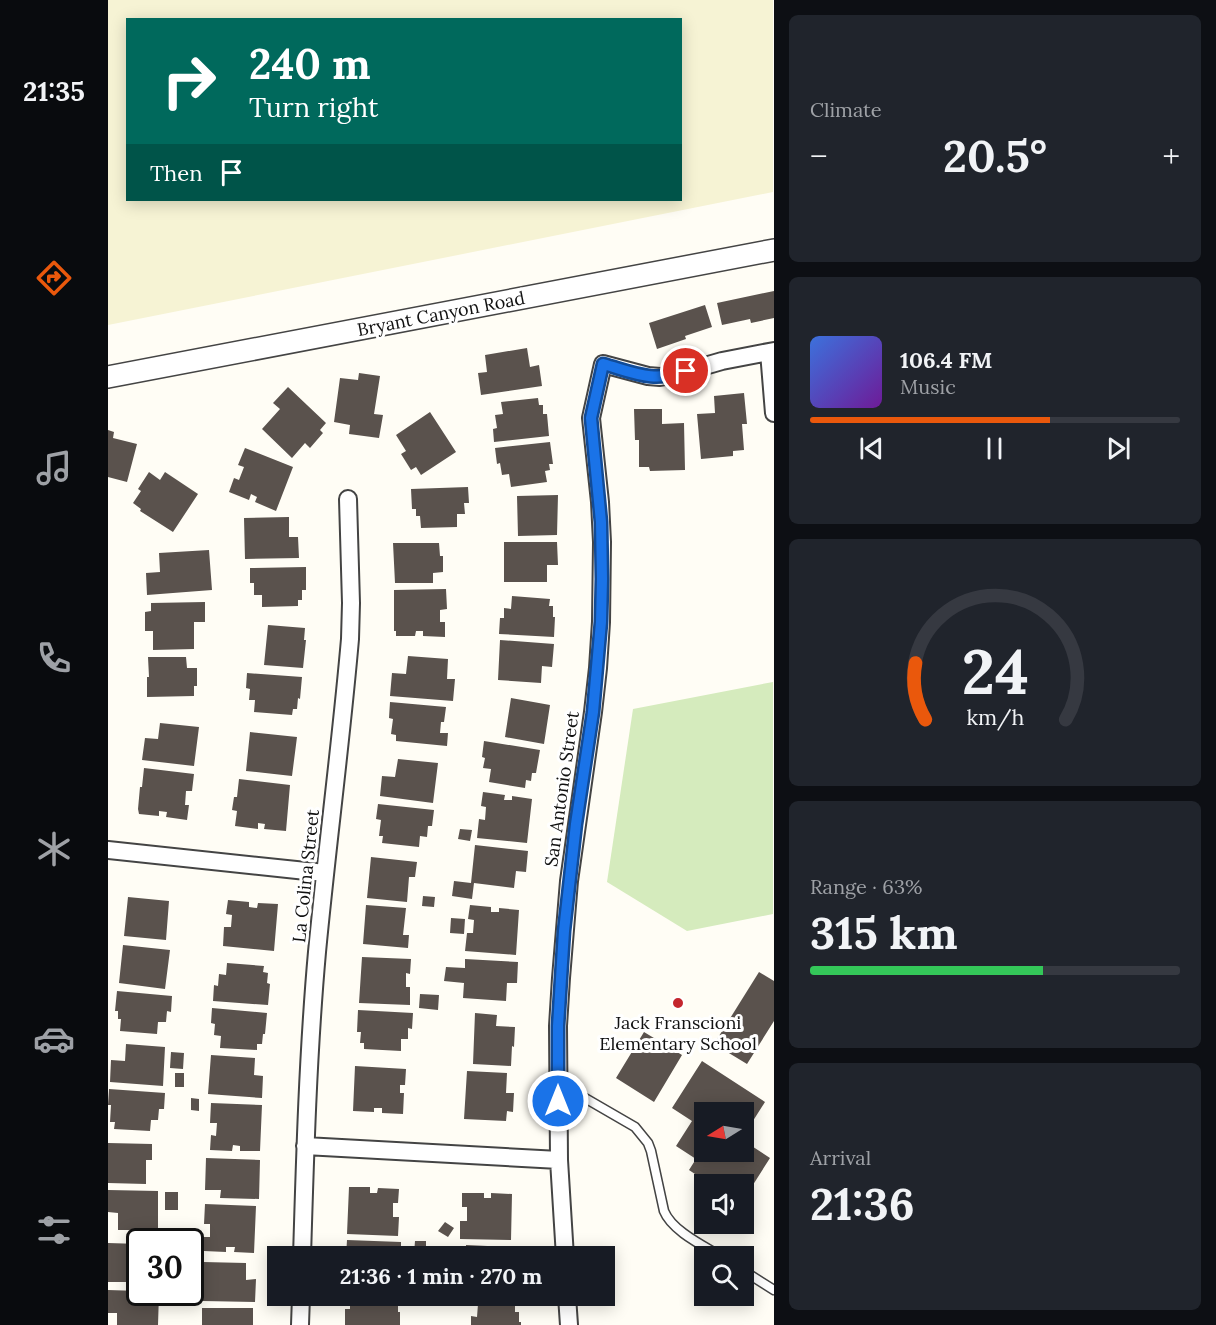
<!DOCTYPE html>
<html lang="en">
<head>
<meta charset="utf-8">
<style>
  body { margin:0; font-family:Lora,serif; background:#20242c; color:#f1f3f6; height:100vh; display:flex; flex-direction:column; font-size:22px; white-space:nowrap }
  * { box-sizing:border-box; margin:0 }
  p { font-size:20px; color:#9ea1a6 }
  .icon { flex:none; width:33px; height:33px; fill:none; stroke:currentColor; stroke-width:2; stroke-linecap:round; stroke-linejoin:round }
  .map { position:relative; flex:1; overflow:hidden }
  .side { display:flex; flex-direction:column; gap:15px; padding:15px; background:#0d0f14; width:442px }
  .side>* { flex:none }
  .banner { position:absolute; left:18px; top:18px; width:556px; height:183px; border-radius:0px; box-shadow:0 3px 15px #0003; background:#00695c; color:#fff; overflow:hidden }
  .needle { width:39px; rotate:259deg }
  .fabs { position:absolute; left:586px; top:1102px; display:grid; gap:12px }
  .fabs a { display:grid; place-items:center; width:60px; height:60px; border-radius:0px; background:#171b24; box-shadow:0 3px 15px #0003; font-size:30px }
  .speed { position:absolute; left:18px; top:1228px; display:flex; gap:12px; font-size:30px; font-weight:700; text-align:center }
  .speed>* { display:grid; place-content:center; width:78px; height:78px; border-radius:50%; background:#171b24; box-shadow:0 3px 15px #0003; line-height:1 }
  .speed .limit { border:3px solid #111; border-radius:9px; background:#fff; color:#111 }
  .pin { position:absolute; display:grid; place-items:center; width:51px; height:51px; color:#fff; margin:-26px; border:3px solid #fff; border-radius:50%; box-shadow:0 2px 6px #0007 }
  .me { position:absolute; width:66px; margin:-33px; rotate:0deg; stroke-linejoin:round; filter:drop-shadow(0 0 4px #0008) }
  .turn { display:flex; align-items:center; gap:21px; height:126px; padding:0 24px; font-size:27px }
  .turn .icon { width:78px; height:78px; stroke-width:2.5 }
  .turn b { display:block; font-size:42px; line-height:51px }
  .then { display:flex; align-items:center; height:57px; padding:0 24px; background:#0003; gap:12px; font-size:22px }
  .big { font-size:45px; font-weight:800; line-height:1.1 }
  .side .widget { flex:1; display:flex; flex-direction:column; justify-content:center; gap:9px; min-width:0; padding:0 21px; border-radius:9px; background:#20242c }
  .side .dial { align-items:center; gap:0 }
  .dial svg { height:156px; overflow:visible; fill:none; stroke:#363941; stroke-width:7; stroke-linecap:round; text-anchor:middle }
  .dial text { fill:#f1f3f6; stroke:none }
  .song { display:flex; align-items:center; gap:18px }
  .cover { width:72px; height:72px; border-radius:9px; background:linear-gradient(135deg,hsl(220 70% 55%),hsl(280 70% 35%)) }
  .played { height:6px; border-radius:3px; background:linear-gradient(90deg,#ea580c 65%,#363941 65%) }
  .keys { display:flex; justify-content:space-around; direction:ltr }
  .heat { display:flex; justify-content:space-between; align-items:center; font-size:33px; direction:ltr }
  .charge { height:9px; border-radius:4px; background:linear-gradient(90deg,#34c759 63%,#363941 0) }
  .trip { position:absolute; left:159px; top:1246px; width:348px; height:60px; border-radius:0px; background:#171b24; box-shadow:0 3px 15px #0003; font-weight:800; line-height:60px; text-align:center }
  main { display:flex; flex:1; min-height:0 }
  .tabs { display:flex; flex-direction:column; width:108px; justify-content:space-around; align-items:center; background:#090b0e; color:#9ea1a6 }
  .tabs .icon { width:42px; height:42px }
  .tabs .on { color:#ea580c }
  .tabs b { font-size:27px; color:#f1f3f6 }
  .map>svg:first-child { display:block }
  .farmland { fill:#f6f3d4; fill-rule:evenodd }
  .green { fill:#d5ebbd }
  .building { fill:#5a524d }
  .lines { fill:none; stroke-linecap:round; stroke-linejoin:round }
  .service-casing { stroke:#444; stroke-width:11 }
  .minor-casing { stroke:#444; stroke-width:20 }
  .tertiary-casing { stroke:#444; stroke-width:24 }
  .service { stroke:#fff; stroke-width:8 }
  .minor { stroke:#fff; stroke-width:16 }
  .tertiary { stroke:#fff; stroke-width:21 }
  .route-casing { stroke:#114b97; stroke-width:15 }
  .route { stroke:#1a73e8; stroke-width:10 }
  .poi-dot { fill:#c4262e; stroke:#fff; stroke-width:2 }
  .labels { text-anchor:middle; stroke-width:6; stroke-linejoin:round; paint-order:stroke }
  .street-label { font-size:18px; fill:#111; stroke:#fff }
  .poi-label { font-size:18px; fill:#111; stroke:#fff }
</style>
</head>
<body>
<main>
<nav class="tabs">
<b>21:35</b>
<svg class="icon on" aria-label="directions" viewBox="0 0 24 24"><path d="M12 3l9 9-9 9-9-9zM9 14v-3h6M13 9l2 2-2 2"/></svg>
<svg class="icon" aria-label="music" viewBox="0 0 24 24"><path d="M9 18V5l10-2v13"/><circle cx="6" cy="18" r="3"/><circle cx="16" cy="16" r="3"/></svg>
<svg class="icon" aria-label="phone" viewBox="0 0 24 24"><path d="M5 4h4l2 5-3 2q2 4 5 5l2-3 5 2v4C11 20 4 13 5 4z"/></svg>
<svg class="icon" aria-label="climate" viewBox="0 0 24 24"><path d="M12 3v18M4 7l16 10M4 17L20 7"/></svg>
<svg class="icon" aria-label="car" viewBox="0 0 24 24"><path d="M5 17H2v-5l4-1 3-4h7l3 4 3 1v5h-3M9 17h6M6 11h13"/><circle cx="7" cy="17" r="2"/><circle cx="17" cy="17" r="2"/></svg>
<svg class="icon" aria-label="filters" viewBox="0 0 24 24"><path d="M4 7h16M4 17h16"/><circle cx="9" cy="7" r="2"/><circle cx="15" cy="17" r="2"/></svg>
</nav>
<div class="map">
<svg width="666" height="1325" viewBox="0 0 666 1325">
  <rect width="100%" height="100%" fill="#fffdf5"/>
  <path class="farmland" d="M0,0H665V192L0,325ZM20,20H573V200H20Z"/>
  <path class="green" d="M665,682V914L579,931L499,882L525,709Z"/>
  <path class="building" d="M666,291V318L643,323L642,319L614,325L609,303Z
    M597,305L604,327L577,336L578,339L549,349L541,323Z
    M419,348L422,367L431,365L434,386L373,395L370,373L379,372L377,355Z
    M251,373L272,376L266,414L275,415L271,438L241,434L242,425L226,422L232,378L250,380Z
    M180,387L218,423L212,430L215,433L202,448L197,443L184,458L154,429L172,409L165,403Z
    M636,393L639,424H634L636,450L625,451V456L593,459L589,414L607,413L606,396Z
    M430,398L431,405H435V414H439L441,436L386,442L385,429L389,428L387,415L395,414L393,402Z
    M526,409H554V424L576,423L577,470L542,471L541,467H531V440H527Z
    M322,412L348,452L313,475L308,467L303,470L293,454L298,451L288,435Z
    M0,430L6,432L5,438L29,444L19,482L0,477Z
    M442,442L445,464H441L442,470L437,471L439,482L403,487L401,474L394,475L392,463L389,464L387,448Z
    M137,448L185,467L168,511L147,502L149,497L143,494L141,500L121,492L126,478L131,480L136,467L130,465Z
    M41,472L52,480L57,472L90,494L65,532L32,511L33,509L25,503L33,491L30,489Z
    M360,487L361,503H356L357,514H349V527L313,528L312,516H308V509H304L303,489Z
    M450,495L449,535L410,536L409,496Z
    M181,517V537H190L191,558L137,559L136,518Z
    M396,542H449L450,565H439V582H396Z
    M285,543H331L332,556H335V572L325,573V583H287Z
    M101,550L104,590L39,595L38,573L52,572L51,553Z
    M198,567V590H194V600H190V606L154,607V595H146V583H142V568Z
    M338,589L339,609L332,610V622H337V637L315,636V631H308L307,636H288V631H286V590Z
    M404,596L442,599L441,606H445V617H447L446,637L391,634L392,618H396V608L403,609Z
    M97,602V622H86V649L45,650V631H37V612L43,611V603Z
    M160,625L197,628L196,640H198L195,668L156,665Z
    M392,640L446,644L444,667L434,666L433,683L390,680Z
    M300,656L340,659L339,679H347L345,701L282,696L284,673L298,674Z
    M40,657H78L79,668H89V686H86V696L39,697V677H41Z
    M139,673L194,677L192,699L190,698L189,709H185L184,715L146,712L147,700H141L142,689L138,688Z
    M403,698L442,705L436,744L397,737Z
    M282,702L338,707L336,722H333L332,733H340L339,746L288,741V735L283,734L285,719L281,718Z
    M52,723L91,727L86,766L34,760L37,738L50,739Z
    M142,732L189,737L184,776L138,771Z
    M376,741L432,750L428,773H424L423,781L418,780L417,788L381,782L383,769L375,768L377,758L374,757Z
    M290,759L330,763L325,803L272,796L274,776L287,777Z
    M36,768L86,774L84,791H78L77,805H81L79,820L58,817L59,812L51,811V816L31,814L30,809L32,787H34Z
    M131,779L182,785L178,831L156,829L157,824L150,823V829L127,826L129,811L124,810L126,797H129Z
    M375,792L397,795L396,800H404V796L424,799L419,843L369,838L371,819L377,820L378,807L373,806Z
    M270,804L326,810L324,826H320L319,837L312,836L311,847L274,843L275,836H271L273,820L268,819Z
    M352,829L364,830L362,841L350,839Z
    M367,845L420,851L418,872L408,871L406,888L366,883L364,899L344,896L346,881L363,883Z
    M263,857L309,862L307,877H301L299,902L259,898Z
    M315,896L327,897L326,907L314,906Z
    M20,897L61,901L58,940L16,936Z
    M120,900L141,902V907L149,908L150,903L170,904L166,951L115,946L116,927H123L124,915L118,914Z
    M258,905L298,908L295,935H301L300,948L255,944Z
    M362,905L383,907V912H391V908L411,910L408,955L357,951L359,933H365L366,920L360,919Z
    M343,918L357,919L356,934L342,933Z
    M15,945L62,950L57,989L11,983Z
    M254,957L303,959L302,974L298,973V987H302V1005L251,1003Z
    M357,959L410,962L409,983H399L398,1001L355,998L356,983L336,981L338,967L357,968Z
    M119,963L156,966L155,972L160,973L159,983L162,984L160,1005L105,1001L106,985L110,986L111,974L118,975Z
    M651,972L666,981V1021L639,1064L606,1044Z
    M9,991L64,996L63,1012L59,1011L58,1022H50L49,1034L12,1031L13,1019H10V1011H7Z
    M312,994L331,995L330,1010L311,1008Z
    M104,1008L159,1013L157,1034H155L154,1044H149V1050L112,1048L113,1036L106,1035L107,1024L103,1023Z
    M250,1010L305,1013L304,1029L300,1028V1039H293V1051L256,1049V1043H252L253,1032H249Z
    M367,1013L389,1015L388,1026L407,1027L406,1047L404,1046L403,1066L365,1064Z
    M536,1032L574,1055L546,1102L508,1078Z
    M18,1044L57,1047L55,1086L2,1082L3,1060L17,1061Z
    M63,1052L76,1053L75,1069L62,1068Z
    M103,1055L147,1058L146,1075L155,1076L154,1098L100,1094Z
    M594,1061L657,1102L636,1135V1113H597V1152H636V1141L662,1158L636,1199V1185H597L599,1182L581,1170L588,1159L568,1146L584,1121L564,1108Z
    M247,1066L298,1069L297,1085H292V1093H296L295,1114L274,1113V1108H266V1112L245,1111Z
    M359,1071L399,1073L398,1093H406L405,1112L399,1111L398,1121L356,1119Z
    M67,1073H76V1087H67Z
    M1,1089L57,1093L56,1109H51L50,1120H43L42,1131L6,1129L7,1122H2L3,1105H0Z
    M83,1098L91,1099V1111L83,1110Z
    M103,1103L154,1105L152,1151H132V1146L125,1145L124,1151L102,1150L103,1135L108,1136L109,1123H102Z
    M0,1143L44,1144V1160H38V1184L0,1183Z
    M98,1158L152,1160L151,1199L112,1198L113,1190H97Z
    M241,1187H262V1193H269L270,1188L291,1189L290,1203H285V1217H291L290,1236L239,1234Z
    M0,1190L50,1191V1230H10V1213L0,1212Z
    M57,1192H70V1210H57Z
    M354,1193H376V1198H383V1193L404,1194L403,1240L352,1239V1221H359V1207H354Z
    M97,1204L148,1206L146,1253L126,1252L127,1247H118V1252L96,1251V1237H102V1224H96Z
    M337,1222L346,1228L340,1237L330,1231Z
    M239,1240L293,1242V1257H238Z
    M307,1241H318V1254H306Z
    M0,1243L32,1244V1282H0Z
    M358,1245L401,1247V1257H358Z
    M95,1262L138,1263V1280L148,1279L147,1302L95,1301Z
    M0,1290L32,1291V1293H51L50,1325H9V1313H0Z
    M246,1296H284L283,1301H290V1312H292V1325H237V1309H242V1299H246Z
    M370,1304L407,1305V1312H411V1322H413V1325H363V1316L369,1317Z
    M94,1308H145V1325H94Z"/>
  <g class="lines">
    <g class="service-casing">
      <path id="service" d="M451,1083L527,1127L540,1143L543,1151L556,1211C564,1231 596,1246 614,1257
        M636,1271L666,1290"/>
    </g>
    <g class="minor-casing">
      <path id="minor" d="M661,352L666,413
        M0,850L217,873
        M197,1146L451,1160
        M194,1257C197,1155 200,1053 209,952C219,847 233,743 242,639L243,603L240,499
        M457,1257L451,1160L450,1026L453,978L461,881L485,712L490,668L493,622L494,542L492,502L483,418L495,364L540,376L552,377L569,374L614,361L666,351
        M459,1296L461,1325
        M192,1325L193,1296"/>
    </g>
    <g class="tertiary-casing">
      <path id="tertiary" d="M0,377L666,250"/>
    </g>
    <use href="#service" class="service"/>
    <use href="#minor" class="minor"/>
    <use href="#tertiary" class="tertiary"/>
  </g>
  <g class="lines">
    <g class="route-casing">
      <path id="route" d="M450,1101V1026L456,931L468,824L485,712L493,622L494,579L493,522L483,418L495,364C527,373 545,383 578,371"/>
    </g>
    <use href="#route" class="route"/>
  </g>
  <circle class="poi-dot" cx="570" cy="1003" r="6"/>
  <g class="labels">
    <g class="street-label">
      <text transform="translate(333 314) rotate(-11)" y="6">Bryant Canyon Road</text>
      <text transform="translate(454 789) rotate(-82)" y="6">San Antonio Street</text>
      <text transform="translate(198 876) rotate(-84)" y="6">La Colina Street</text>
    </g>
    <g class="poi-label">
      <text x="570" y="1029">Jack Franscioni<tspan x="570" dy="21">Elementary School</tspan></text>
    </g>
  </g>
</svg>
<div class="fabs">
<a><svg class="needle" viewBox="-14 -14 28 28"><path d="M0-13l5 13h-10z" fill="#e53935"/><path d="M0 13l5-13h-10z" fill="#9ea1a6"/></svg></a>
<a><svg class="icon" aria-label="sound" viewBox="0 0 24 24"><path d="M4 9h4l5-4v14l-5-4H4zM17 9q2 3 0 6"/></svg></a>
<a><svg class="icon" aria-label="search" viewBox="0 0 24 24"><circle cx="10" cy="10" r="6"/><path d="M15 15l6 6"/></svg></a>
</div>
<div class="speed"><div class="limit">30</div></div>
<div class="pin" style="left:578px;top:371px;background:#d93025"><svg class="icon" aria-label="arrive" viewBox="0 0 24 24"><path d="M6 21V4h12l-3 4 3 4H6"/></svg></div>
<svg class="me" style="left:450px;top:1101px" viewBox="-20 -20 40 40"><circle r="17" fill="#1a73e8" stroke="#fff" stroke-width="3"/><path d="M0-11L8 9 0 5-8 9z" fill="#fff"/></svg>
<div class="trip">21:36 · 1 min · 270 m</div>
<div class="banner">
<div class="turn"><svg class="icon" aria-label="right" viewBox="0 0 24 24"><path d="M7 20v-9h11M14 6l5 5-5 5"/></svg><div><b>240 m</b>Turn right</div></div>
<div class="then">Then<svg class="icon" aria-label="arrive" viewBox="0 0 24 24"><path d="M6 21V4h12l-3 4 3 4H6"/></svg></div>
</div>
</div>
<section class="side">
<div class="widget"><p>Climate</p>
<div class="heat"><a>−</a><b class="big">20.5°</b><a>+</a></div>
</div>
<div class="widget">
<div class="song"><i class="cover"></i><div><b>106.4 FM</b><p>Music</p></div></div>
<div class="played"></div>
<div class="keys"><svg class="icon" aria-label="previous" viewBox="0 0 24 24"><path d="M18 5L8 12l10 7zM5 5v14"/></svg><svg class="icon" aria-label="pause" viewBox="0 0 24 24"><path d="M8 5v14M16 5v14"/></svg><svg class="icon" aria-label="next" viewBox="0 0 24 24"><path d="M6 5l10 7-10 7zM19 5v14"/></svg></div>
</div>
<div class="widget dial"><svg viewBox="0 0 100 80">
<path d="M14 69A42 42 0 1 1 86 69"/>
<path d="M14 69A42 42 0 0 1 9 40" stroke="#ea580c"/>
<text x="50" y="56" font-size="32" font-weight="700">24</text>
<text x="50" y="72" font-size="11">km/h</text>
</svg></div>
<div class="widget"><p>Range · 63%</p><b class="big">315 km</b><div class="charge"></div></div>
<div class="widget"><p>Arrival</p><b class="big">21:36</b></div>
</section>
</main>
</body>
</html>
